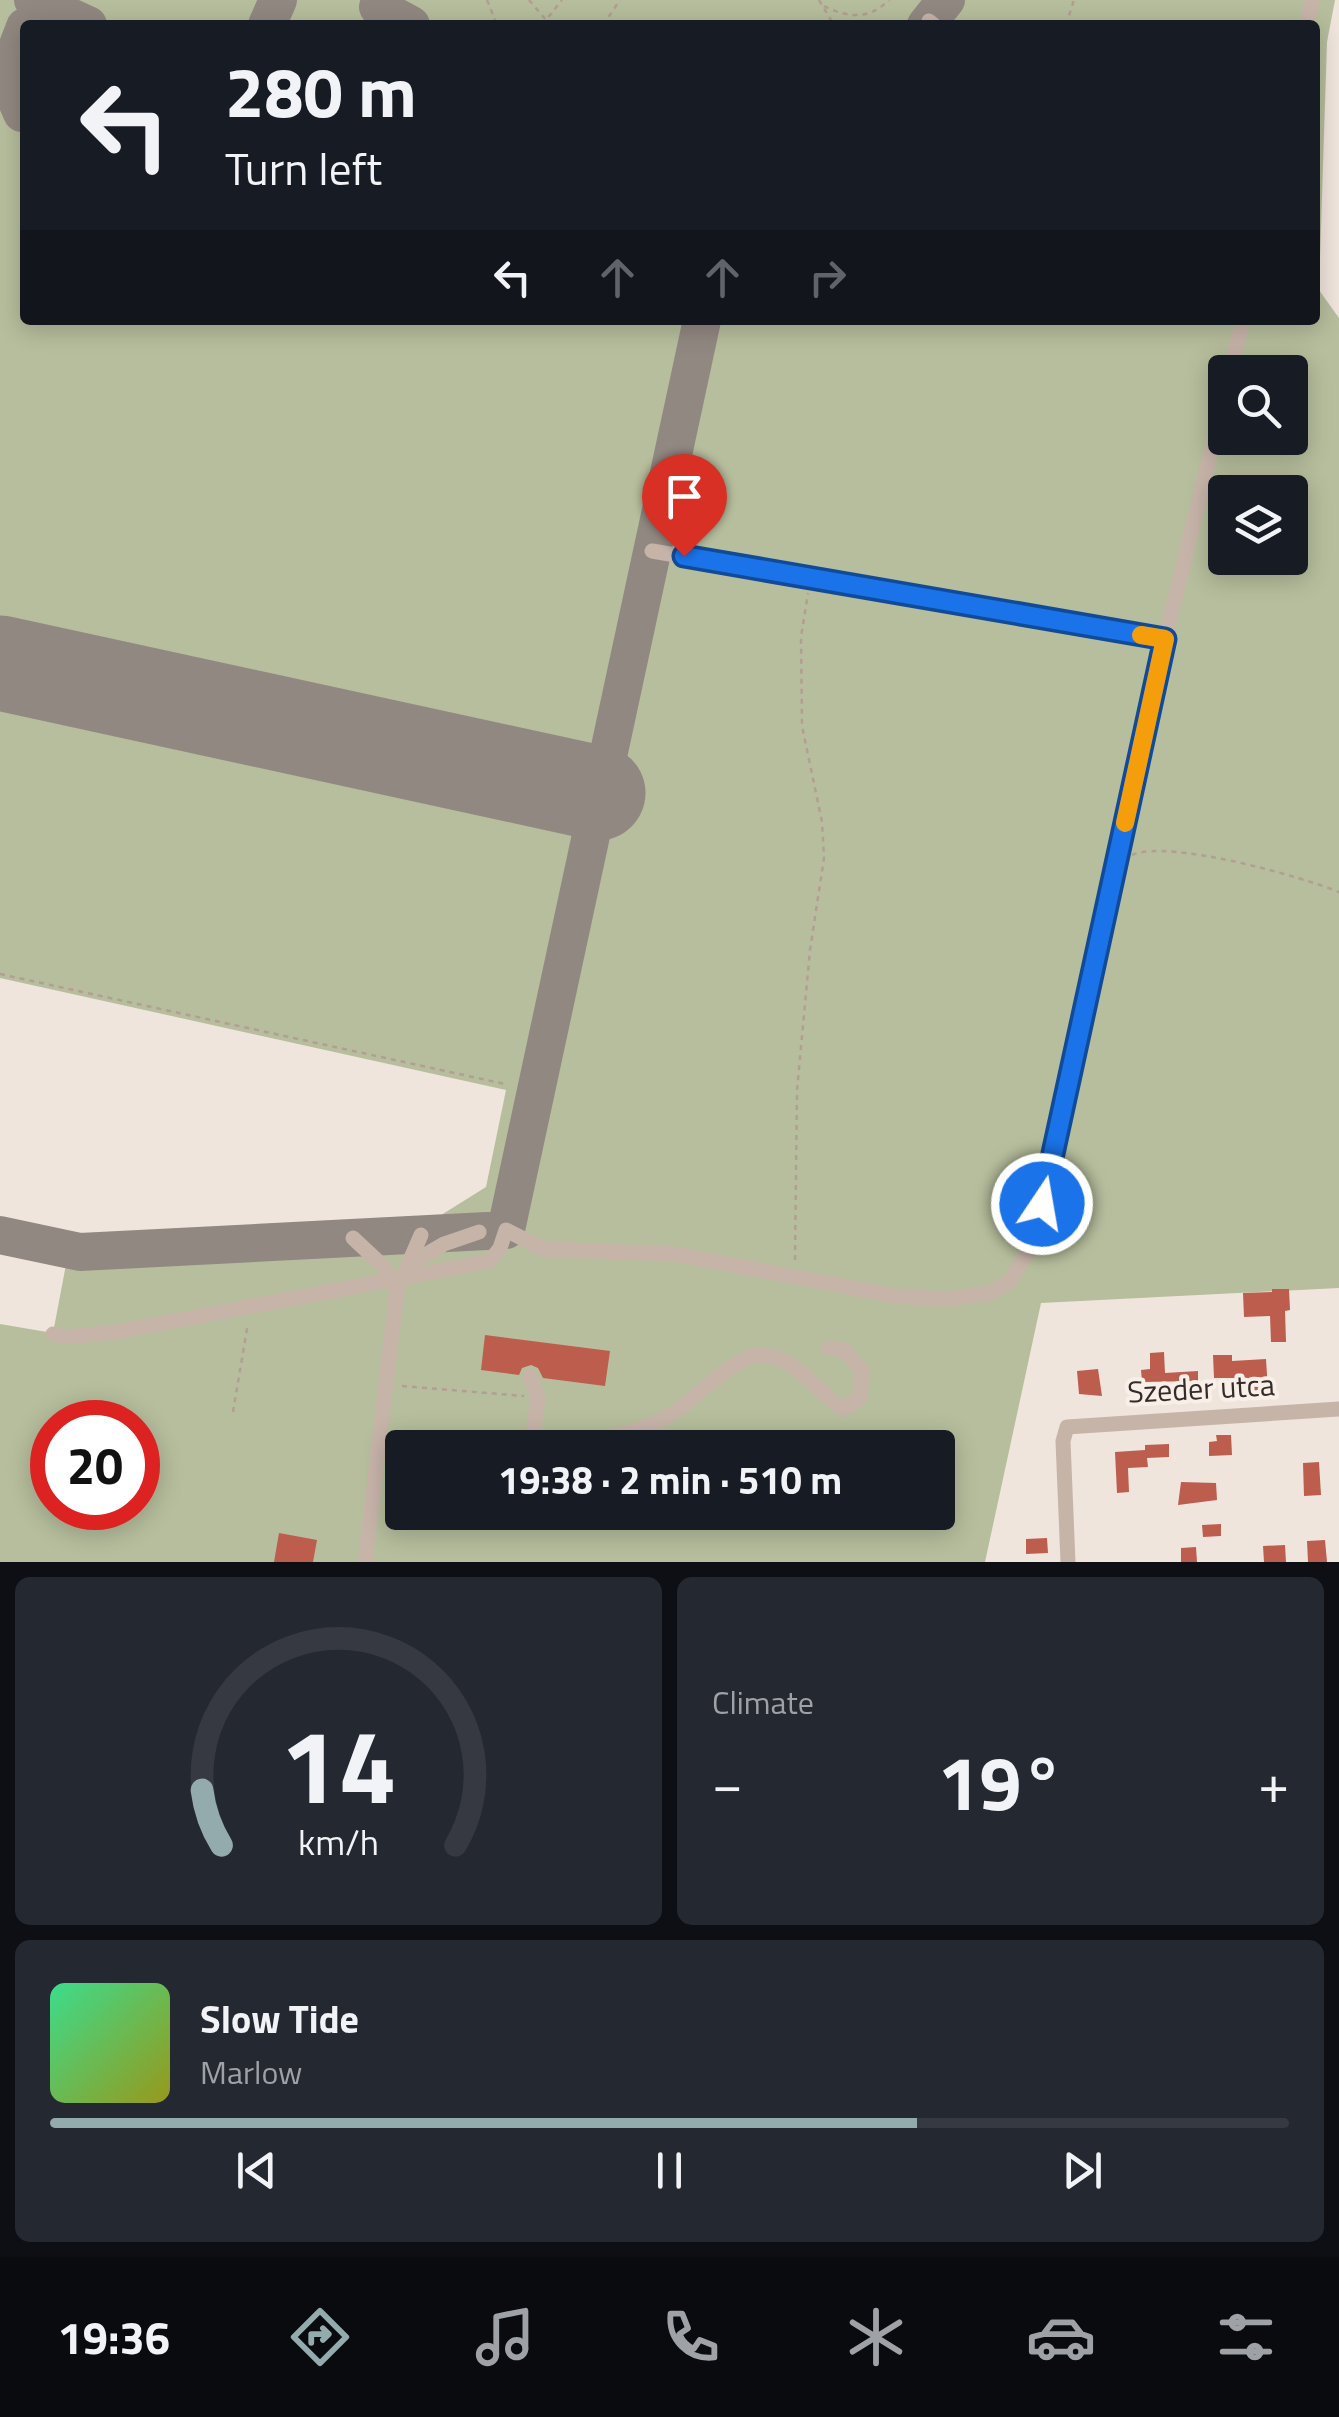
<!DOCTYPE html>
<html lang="en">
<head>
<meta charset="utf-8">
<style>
  body { margin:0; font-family:"Titillium Web",sans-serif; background:#242831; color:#f1f3f6; height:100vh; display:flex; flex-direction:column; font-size:38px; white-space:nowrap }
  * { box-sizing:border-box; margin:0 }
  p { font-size:32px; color:#9ea1a6 }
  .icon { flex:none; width:55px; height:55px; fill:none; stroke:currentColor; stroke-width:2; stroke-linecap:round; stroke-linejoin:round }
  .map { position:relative; height:1562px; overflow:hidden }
  .details { display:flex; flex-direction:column; gap:15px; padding:15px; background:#0d0f14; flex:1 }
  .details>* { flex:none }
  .top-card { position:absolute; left:20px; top:20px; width:1300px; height:305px; border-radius:10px; box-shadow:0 5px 25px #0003; background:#171b24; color:#f1f3f6; overflow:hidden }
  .controls { position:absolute; left:1208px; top:355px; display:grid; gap:20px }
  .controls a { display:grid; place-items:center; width:100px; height:100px; border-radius:10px; background:#171b24; box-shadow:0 5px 25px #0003; font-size:50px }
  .speed { position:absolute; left:30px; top:1400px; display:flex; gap:20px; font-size:50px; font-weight:700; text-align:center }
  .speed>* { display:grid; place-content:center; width:130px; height:130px; border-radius:50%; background:#171b24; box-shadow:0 5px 25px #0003; line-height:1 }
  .speed .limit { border:15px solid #d22; background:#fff; color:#111 }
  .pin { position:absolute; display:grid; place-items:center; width:85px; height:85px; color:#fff; margin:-102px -42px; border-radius:50% 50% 50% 0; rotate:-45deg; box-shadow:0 0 10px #0007 }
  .pin .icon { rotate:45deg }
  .me { position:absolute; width:110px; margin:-55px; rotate:12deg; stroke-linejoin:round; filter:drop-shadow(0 0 8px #0008) }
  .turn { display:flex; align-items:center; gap:35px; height:210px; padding:0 40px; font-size:45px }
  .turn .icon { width:130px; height:130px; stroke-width:2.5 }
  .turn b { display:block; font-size:70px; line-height:85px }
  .lanes { display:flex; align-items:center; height:95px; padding:0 40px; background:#0003; justify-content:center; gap:50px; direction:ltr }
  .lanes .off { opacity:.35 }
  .big { font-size:75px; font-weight:700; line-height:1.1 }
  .details .tile { flex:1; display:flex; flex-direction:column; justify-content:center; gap:15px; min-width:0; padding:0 35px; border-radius:15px; background:#242831 }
  .details .dial { align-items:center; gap:0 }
  .dial svg { height:260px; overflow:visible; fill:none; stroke:#363941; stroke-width:7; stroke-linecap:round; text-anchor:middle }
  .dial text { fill:#f1f3f6; stroke:none }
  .song { display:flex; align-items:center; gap:30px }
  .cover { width:120px; height:120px; border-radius:15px; background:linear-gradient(135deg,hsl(150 70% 55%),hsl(60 70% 35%)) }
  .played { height:10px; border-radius:5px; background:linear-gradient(90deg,#93abac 70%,#363941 70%) }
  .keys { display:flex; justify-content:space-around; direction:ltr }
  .heat { display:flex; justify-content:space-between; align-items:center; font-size:55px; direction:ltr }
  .details .tiles { flex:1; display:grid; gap:15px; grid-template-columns:1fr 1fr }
  .tile:last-child { grid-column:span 2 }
  .trip { position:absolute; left:385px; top:1430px; width:570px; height:100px; border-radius:10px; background:#171b24; box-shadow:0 5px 25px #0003; font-weight:700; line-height:100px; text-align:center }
  .menu { display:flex; height:160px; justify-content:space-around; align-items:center; background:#090b0e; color:#9ea1a6 }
  .menu .icon { width:70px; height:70px }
  .menu .selected { color:#93abac }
  .menu b { font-size:45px; color:#f1f3f6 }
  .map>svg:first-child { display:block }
  .green { fill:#b6be9d; fill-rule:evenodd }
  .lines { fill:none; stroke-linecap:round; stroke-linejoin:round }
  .taxiway { stroke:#928882; stroke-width:38 }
  .runway { stroke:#928882; stroke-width:95 }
  .building { fill:#bd5d4d }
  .path { stroke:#b39e93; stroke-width:2.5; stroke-dasharray:5 5; stroke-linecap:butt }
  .minor { stroke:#c7b4a9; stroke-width:15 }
  .route-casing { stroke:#114b97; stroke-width:25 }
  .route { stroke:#1a73e8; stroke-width:18 }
  .slow { stroke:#f59e0b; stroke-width:18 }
  .labels { text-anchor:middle; stroke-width:8; stroke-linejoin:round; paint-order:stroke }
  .street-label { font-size:30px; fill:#352b28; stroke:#f8efe8 }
</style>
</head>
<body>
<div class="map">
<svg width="1339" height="1562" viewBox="0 0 1339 1562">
  <rect width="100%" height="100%" fill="#f0e5dc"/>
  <path class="green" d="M0,0H1335L1327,42L1319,290L1339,318V1288L1041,1303L985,1562H0V1324L53,1333L68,1254L0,1238V1225L60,1238L438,1217L486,1187L506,1090L0,978ZM25,25H1315V320H25ZM1225,372H1290V438H1225ZM1225,492H1290V558H1225ZM52,1422H138V1508H52ZM402,1448H938V1512H402Z"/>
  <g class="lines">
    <path class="taxiway" d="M33,0L88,25
      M378,7L411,25
      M267,25L278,0
      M926,25L946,0
      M22,113L6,76L25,27
      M0,1235L80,1252L506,1230L702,320"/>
    <path class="runway" d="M0,663L598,793"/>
  </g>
  <path class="building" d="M1272,1289H1289L1290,1310L1285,1311L1286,1342H1271L1270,1316L1244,1317L1243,1293L1272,1292Z
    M485,1335L610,1351L605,1386L543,1378L538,1368L531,1365L522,1368L519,1375L481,1370Z
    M1164,1352L1165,1373L1198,1371V1381L1142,1382L1141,1370L1150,1369V1353Z
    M1213,1355H1232V1361L1266,1359L1268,1390L1251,1391L1246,1378H1214Z
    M1098,1369L1102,1396L1079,1394L1077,1371Z
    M1216,1435H1231L1232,1455L1209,1456V1442L1217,1441Z
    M1169,1444V1457L1147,1458L1148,1467L1128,1468L1129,1492L1117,1493L1115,1452L1145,1450V1445Z
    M1319,1462L1321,1495L1304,1496L1303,1463Z
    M1181,1482L1216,1483L1217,1500L1178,1505Z
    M1221,1524V1536L1203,1537L1202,1525Z
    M279,1533L317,1540L313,1562H274Z
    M1047,1538L1048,1553L1026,1554V1539Z
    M1325,1540L1327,1562H1308L1307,1541Z
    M1285,1545L1286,1562H1264L1263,1546Z
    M1196,1547L1197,1562H1181V1548Z"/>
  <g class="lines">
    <path class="path" d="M487,0L497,25
      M529,0L546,20L562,0
      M819,0L834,25
      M824,6C848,18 869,20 889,0
      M603,25L620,0
      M1066,25L1074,0
      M1132,855C1168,839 1300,876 1339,892
      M0,974L505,1084
      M795,1260L797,1090L810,950L824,858L822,822L802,726L801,637L808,593
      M402,1386L524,1396
      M233,1412L248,1323"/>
    <path class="minor" d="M929,21L934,25
      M1307,25L1312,0
      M1230,372L1243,320
      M652,551L1165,639
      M353,1238L384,1267L397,1290L421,1235
      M408,1265L444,1244L479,1232
      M53,1334L67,1337L116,1332L490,1261L500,1248L506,1230L543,1249L675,1254L895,1296L947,1299L990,1293L1010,1281L1034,1242L1165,639L1225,394
      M530,1376L538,1398L531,1448
      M379,1442L402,1458
      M532,1448C580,1441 632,1440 673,1413C694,1400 737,1353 762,1355C795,1356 817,1394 844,1409L860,1398L862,1371L844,1350L828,1348
      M365,1562L397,1290
      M1068,1562L1063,1441L1067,1427L1339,1409"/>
  </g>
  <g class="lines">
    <g class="route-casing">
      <path id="route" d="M684,556L1165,639L1042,1204"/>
    </g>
    <use href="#route" class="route"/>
    <path class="slow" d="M1125,823L1165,639L1141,635"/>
  </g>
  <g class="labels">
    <g class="street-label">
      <text transform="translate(1201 1389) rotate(-3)" y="10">Szeder utca</text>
    </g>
  </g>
</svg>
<div class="controls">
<a><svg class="icon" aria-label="search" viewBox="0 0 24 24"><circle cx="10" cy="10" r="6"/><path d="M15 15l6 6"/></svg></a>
<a><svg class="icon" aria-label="layers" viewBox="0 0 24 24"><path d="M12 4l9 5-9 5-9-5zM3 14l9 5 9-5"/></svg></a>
</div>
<div class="speed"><div class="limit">20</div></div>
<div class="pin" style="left:684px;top:556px;background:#d93025"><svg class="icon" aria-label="arrive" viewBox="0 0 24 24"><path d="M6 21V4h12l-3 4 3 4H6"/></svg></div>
<svg class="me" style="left:1042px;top:1204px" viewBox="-20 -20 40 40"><circle r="17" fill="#1a73e8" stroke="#fff" stroke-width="3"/><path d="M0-11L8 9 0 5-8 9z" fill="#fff"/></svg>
<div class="trip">19:38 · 2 min · 510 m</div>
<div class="top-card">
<div class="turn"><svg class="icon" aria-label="left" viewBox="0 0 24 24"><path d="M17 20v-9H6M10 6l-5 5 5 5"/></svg><div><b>280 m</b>Turn left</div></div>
<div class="lanes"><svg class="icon" aria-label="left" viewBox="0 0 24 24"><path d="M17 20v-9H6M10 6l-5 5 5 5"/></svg><svg class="icon off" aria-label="ahead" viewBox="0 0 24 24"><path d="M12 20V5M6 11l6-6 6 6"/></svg><svg class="icon off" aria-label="ahead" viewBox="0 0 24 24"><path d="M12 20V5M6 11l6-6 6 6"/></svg><svg class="icon off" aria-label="right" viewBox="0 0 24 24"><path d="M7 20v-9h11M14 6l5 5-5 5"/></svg></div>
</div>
</div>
<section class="details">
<div class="tiles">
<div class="tile dial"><svg viewBox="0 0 100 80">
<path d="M14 69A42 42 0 1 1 86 69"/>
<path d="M14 69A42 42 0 0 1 8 52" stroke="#93abac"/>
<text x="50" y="56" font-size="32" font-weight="700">14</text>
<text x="50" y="72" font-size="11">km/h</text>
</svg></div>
<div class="tile"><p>Climate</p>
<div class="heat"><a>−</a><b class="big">19°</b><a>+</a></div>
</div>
<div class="tile">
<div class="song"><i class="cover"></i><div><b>Slow Tide</b><p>Marlow</p></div></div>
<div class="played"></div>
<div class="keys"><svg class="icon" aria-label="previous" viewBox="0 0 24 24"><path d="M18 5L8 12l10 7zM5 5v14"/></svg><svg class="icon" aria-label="pause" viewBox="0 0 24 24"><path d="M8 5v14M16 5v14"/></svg><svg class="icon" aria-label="next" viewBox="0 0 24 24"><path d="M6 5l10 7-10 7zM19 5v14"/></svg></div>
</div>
</div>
</section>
<nav class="menu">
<b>19:36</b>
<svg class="icon selected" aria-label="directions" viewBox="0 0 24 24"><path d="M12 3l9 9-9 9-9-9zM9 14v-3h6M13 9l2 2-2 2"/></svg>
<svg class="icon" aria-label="music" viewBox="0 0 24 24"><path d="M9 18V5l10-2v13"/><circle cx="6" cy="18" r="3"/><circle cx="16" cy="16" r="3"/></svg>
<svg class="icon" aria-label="phone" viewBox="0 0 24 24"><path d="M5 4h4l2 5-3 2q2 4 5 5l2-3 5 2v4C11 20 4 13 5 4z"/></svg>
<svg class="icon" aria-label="climate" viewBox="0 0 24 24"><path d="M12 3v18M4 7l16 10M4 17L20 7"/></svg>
<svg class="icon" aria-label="car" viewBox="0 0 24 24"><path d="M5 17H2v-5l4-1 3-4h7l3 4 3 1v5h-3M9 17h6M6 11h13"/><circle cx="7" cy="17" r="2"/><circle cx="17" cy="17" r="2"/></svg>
<svg class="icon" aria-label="filters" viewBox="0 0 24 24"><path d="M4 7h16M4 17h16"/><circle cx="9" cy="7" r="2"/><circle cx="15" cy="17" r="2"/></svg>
</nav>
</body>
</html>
